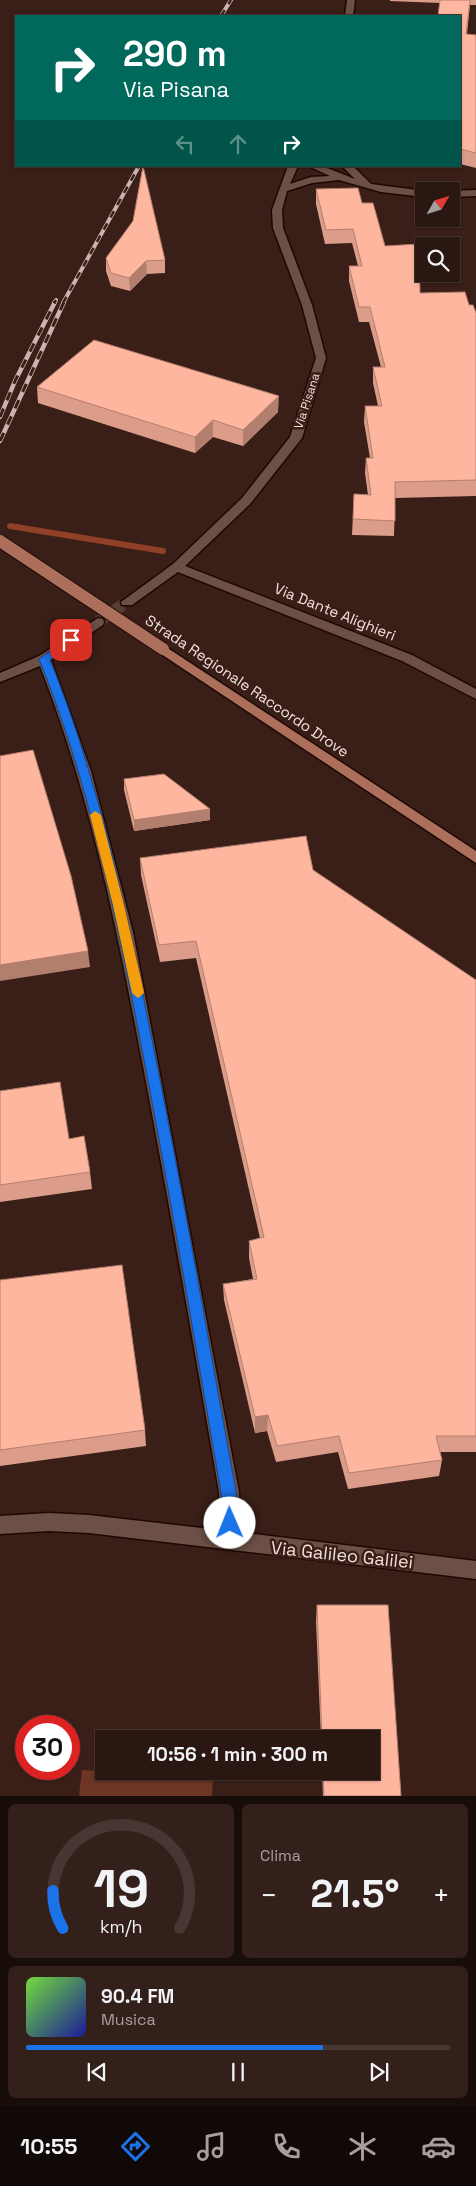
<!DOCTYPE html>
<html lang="it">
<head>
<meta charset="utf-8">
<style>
  body { margin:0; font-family:"Space Grotesk",sans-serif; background:#33201a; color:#f1f3f6; height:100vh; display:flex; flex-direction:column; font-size:19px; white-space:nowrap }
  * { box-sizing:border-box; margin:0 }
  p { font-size:16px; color:#a69f9f }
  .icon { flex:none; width:28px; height:28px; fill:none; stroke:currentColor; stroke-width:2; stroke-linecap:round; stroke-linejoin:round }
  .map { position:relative; height:1796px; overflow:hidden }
  .details { display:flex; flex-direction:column; gap:8px; padding:8px; background:#180d09; flex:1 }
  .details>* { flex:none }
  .guide { position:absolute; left:15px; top:15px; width:446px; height:152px; border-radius:0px; box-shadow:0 1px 4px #0004,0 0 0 1px #473631; background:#00695c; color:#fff; overflow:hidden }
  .needle { width:32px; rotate:51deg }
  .buttons { position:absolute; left:415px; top:182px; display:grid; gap:10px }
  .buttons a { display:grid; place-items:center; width:45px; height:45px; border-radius:0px; background:#2b1711; box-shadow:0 1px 4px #0004,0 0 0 1px #473631; font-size:25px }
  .speed { position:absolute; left:15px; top:1715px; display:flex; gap:10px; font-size:25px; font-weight:700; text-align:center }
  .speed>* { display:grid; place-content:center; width:65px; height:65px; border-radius:50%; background:#2b1711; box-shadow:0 1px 4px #0004,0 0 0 1px #473631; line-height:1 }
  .speed .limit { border:8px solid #d22; background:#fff; color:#111 }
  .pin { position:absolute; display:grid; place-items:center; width:42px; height:42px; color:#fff; margin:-21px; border-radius:10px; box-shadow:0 2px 8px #0006 }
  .me { position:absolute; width:55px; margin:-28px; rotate:359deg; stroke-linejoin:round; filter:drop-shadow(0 0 4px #0008) }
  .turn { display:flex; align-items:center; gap:18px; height:105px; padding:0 25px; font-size:22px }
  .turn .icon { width:65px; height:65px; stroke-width:2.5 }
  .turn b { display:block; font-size:35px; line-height:42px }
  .lanes { display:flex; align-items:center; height:48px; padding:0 25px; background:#0003; justify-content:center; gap:25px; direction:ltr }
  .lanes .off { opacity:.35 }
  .big { font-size:38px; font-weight:700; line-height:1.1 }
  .details .card { flex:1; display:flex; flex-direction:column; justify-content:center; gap:8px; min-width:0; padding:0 18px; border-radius:8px; background:#33201a }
  .details .dial { align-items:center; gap:0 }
  .dial svg { height:130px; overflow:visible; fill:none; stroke:#473631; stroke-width:7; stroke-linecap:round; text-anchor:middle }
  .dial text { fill:#f1f3f6; stroke:none }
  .song { display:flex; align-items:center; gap:15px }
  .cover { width:60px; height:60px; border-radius:8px; background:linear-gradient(135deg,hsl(100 70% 55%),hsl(240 70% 35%)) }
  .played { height:5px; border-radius:2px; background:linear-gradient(90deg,#1a73e8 70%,#473631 70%) }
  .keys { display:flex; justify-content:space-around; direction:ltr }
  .heat { display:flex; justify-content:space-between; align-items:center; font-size:28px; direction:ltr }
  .details .tiles { flex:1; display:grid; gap:8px; grid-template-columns:1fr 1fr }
  .card:last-child { grid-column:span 2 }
  .trip { position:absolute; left:95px; top:1730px; width:285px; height:50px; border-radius:0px; background:#2b1711; box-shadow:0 1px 4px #0004,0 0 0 1px #473631; font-weight:700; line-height:50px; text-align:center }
  .tab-bar { display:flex; height:80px; justify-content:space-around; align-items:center; background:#110907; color:#a69f9f }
  .tab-bar .icon { width:35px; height:35px }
  .tab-bar .current { color:#1a73e8 }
  .tab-bar b { font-size:22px; color:#f1f3f6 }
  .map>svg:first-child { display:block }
  .green { fill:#6d3523 }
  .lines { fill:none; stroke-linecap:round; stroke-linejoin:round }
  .stream { stroke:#8f4026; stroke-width:6 }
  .minor-tunnel { stroke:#553c34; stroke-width:12; stroke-dasharray:12 6; stroke-linecap:butt }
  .minor-casing { stroke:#1f0803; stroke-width:3 }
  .major-casing { stroke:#1f0803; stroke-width:3 }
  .minor { fill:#6c4f45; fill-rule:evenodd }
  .major { fill:#ac6f5b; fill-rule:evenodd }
  .rail-far1-casing { stroke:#c9b5ae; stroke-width:4 }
  .rail-casing { stroke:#c9b5ae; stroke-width:4.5 }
  .rail-far1 { stroke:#391f17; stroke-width:2.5; stroke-dasharray:7; stroke-linecap:butt }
  .rail { stroke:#391f17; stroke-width:3; stroke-dasharray:9; stroke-linecap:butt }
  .major-bridge-casing { stroke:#1f0803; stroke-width:14; stroke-linecap:butt }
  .major-bridge { stroke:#ac6f5b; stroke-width:12 }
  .wall { fill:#db9d89 }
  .shaded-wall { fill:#b27f6f }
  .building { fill:#ffb69f; stroke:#b27f6f }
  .route { fill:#1a73e8; stroke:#114b97 }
  .slow { fill:#f59e0b }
  .labels { text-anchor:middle; stroke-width:5; stroke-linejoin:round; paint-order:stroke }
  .far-street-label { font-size:12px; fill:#f2e0da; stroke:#391f17 }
  .street-label { font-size:15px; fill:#f2e0da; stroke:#391f17 }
  .near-street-label { font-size:18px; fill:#f2e0da; stroke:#391f17 }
</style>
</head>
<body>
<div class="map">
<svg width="476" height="1796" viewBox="0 0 476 1796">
  <rect width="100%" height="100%" fill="#391f17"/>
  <path class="green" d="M82,1770L213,1777L212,1796H79Z"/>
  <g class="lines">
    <path class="stream" d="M10,526L163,551"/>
    <path class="minor-tunnel" d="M98,622L127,602"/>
    <g class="minor-casing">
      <path id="minor" d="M347,0H355L353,16H345Z
        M288,166H298L290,184L311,177L330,176L308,166H322L355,179L342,166H353L371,184L425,191L424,197L381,192L339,180L312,183L287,191L282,210L283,228L312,305L326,358L302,438L250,504L185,566L412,655L476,689V699L402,661L178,572L132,605H122L121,602L173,564L242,498L290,437L316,358L302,305L273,228L272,210Z
        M476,190V196L451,197L450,191Z
        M98,618L103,619L104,622L103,625L51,660L91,771L133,932L239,1492L240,1523L238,1532L476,1561V1579L89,1533L49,1531L0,1534V1516L49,1513L89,1515L219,1530V1492C194,1347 169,1201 141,1056C116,924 89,791 40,666L0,682V673L39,656Z"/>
    </g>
    <g class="major-casing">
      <path id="major" d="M163,645L476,851V863L158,652L156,649Z"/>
    </g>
    <use href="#minor" class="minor"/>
    <use href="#major" class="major"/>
    <g class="rail-far1-casing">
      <path id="rail-far1" d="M221,16L231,0
        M54,303L56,300
        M63,303L139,166"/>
    </g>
    <g class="rail-casing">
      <path id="rail" d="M0,417L15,381L55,302
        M0,441L64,302"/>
    </g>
    <use href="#rail-far1" class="rail-far1"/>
    <use href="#rail" class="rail"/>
    <g class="major-bridge-casing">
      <path id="major-bridge" d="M0,541L163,649"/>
    </g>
    <use href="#major-bridge" class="major-bridge"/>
  </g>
  <path class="wall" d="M390,0H476V5H470L467,34L476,35V168L460,164V16L440,3L390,1Z
    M316,189L362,203L385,246L420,293L469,305L476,313V496L395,498L394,536L352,535L354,494L368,495L365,473L366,458H370L364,422L365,406H378L373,383V367H381L369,322H359L349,281V266H358L352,243L325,244L316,204Z
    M106,258L165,260V273L147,274L130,291L111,286L106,271Z
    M37,387L278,412L243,446L213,437L195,453L38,403Z
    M124,779L210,809V820L134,831L124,790Z
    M140,858L313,870L476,980V1452H439L442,1460L439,1476L348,1489L338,1452L276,1462L267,1431L255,1433L224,1300L223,1284L253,1279L249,1258V1241L260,1238L196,958L160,962L141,875Z
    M0,1091L69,1139L90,1172L92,1189L0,1202Z
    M0,1280L145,1430L146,1446L0,1466Z
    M317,1605L401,1796H323L322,1771H371V1739H321L316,1621Z"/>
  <path class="shaded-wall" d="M146,261L147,274L130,291L129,278Z
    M279,396L278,412L243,446V430Z
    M213,420V437L195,453V437Z
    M210,809V820L134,831V820Z
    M88,951L90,967L0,981V965Z
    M268,1415L267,1431L255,1433V1417Z"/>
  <path class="building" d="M440,0H470L466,34L476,35V153L460,149V16H438Z
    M143,166L165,260L146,261L129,278L111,273L106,258L133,221Z
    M358,188L362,203H373L385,246L419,244L420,293L465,292L469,305H473L476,313V480L395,482V521L353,519L354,494L371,495L366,458H373L365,406H382L373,367H385L370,307H359L349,266H362L353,229L326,230L316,189Z
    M94,340L279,396L243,430L213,420L195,437L37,387Z
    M33,750L71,876L88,951L0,965V756Z
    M164,774L210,809L134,820L124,779Z
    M306,836L313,870L476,980V1436H436L442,1460L349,1473L339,1436L277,1446L268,1415L255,1417L223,1284L257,1279L249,1241L264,1237L196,941L159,945L140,858Z
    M60,1082L69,1139L84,1136L90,1172L0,1185V1091Z
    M122,1265L145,1430L0,1450V1280Z
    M317,1605H388L401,1796H324L323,1771H371V1739H322Z"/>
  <path class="route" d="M71,637L76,640L75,643L50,660C100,783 127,915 153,1045C183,1194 209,1343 236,1492L237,1523L235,1528L230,1530L224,1528L222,1523L221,1492C195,1343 170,1193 141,1044C116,914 89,782 39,659Z"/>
  <path class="slow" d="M95,811L101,815L124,905L144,993L138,998L132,993L113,905L90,815Z"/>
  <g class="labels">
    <g class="far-street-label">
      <text transform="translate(307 401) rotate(-72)" y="4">Via Pisana</text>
    </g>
    <g class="street-label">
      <text transform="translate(335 612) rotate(22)" y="5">Via Dante Alighieri</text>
      <text transform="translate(247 686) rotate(34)" y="5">Strada Regionale Raccordo Drove</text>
    </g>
    <g class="near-street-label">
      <text transform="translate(342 1555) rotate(6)" y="6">Via Galileo Galilei</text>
    </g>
  </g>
</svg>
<div class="buttons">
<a><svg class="needle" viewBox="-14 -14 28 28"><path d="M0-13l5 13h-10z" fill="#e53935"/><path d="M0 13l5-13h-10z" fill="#a69f9f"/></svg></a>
<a><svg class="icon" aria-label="search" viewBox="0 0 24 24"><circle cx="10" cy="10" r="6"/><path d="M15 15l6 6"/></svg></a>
</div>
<div class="speed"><div class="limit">30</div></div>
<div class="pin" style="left:71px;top:640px;background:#d93025"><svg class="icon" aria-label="arrive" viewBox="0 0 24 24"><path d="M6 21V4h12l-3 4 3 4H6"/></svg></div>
<svg class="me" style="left:230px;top:1523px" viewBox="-20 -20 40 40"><circle r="19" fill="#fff"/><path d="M0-13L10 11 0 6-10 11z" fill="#1a73e8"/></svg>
<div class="trip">10:56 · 1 min · 300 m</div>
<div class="guide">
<div class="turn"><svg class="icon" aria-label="right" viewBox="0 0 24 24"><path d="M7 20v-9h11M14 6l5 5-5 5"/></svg><div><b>290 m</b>Via Pisana</div></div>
<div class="lanes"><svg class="icon off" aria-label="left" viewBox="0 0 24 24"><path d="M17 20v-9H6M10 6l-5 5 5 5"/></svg><svg class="icon off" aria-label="ahead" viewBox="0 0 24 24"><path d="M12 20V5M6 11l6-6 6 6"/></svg><svg class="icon" aria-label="right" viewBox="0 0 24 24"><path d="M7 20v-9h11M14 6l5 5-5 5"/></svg></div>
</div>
</div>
<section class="details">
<div class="tiles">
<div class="card dial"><svg viewBox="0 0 100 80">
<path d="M14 69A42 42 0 1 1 86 69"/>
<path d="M14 69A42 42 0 0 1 8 46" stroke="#1a73e8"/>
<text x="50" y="56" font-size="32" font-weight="700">19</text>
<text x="50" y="72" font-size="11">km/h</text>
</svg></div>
<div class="card"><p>Clima</p>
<div class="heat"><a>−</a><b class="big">21.5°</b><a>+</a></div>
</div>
<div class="card">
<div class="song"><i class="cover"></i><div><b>90.4 FM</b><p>Musica</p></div></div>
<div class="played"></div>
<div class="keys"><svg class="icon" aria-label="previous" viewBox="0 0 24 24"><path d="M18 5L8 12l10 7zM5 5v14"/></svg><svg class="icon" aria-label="pause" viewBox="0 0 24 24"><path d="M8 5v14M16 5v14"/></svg><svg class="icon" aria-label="next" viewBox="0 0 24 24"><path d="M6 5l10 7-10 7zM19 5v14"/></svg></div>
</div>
</div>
</section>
<nav class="tab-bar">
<b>10:55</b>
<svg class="icon current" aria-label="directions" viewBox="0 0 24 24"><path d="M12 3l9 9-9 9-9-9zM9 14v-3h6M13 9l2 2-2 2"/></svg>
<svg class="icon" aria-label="music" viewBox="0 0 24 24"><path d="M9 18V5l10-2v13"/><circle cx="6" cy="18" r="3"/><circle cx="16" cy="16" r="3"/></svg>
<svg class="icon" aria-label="phone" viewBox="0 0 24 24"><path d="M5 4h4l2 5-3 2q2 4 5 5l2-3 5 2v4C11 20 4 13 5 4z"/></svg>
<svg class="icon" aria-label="climate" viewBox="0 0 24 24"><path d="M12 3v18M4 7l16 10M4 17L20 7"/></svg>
<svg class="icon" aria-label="car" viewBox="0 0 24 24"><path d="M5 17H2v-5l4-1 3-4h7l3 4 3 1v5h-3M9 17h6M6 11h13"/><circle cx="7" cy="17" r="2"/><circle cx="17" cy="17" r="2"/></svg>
</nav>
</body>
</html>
